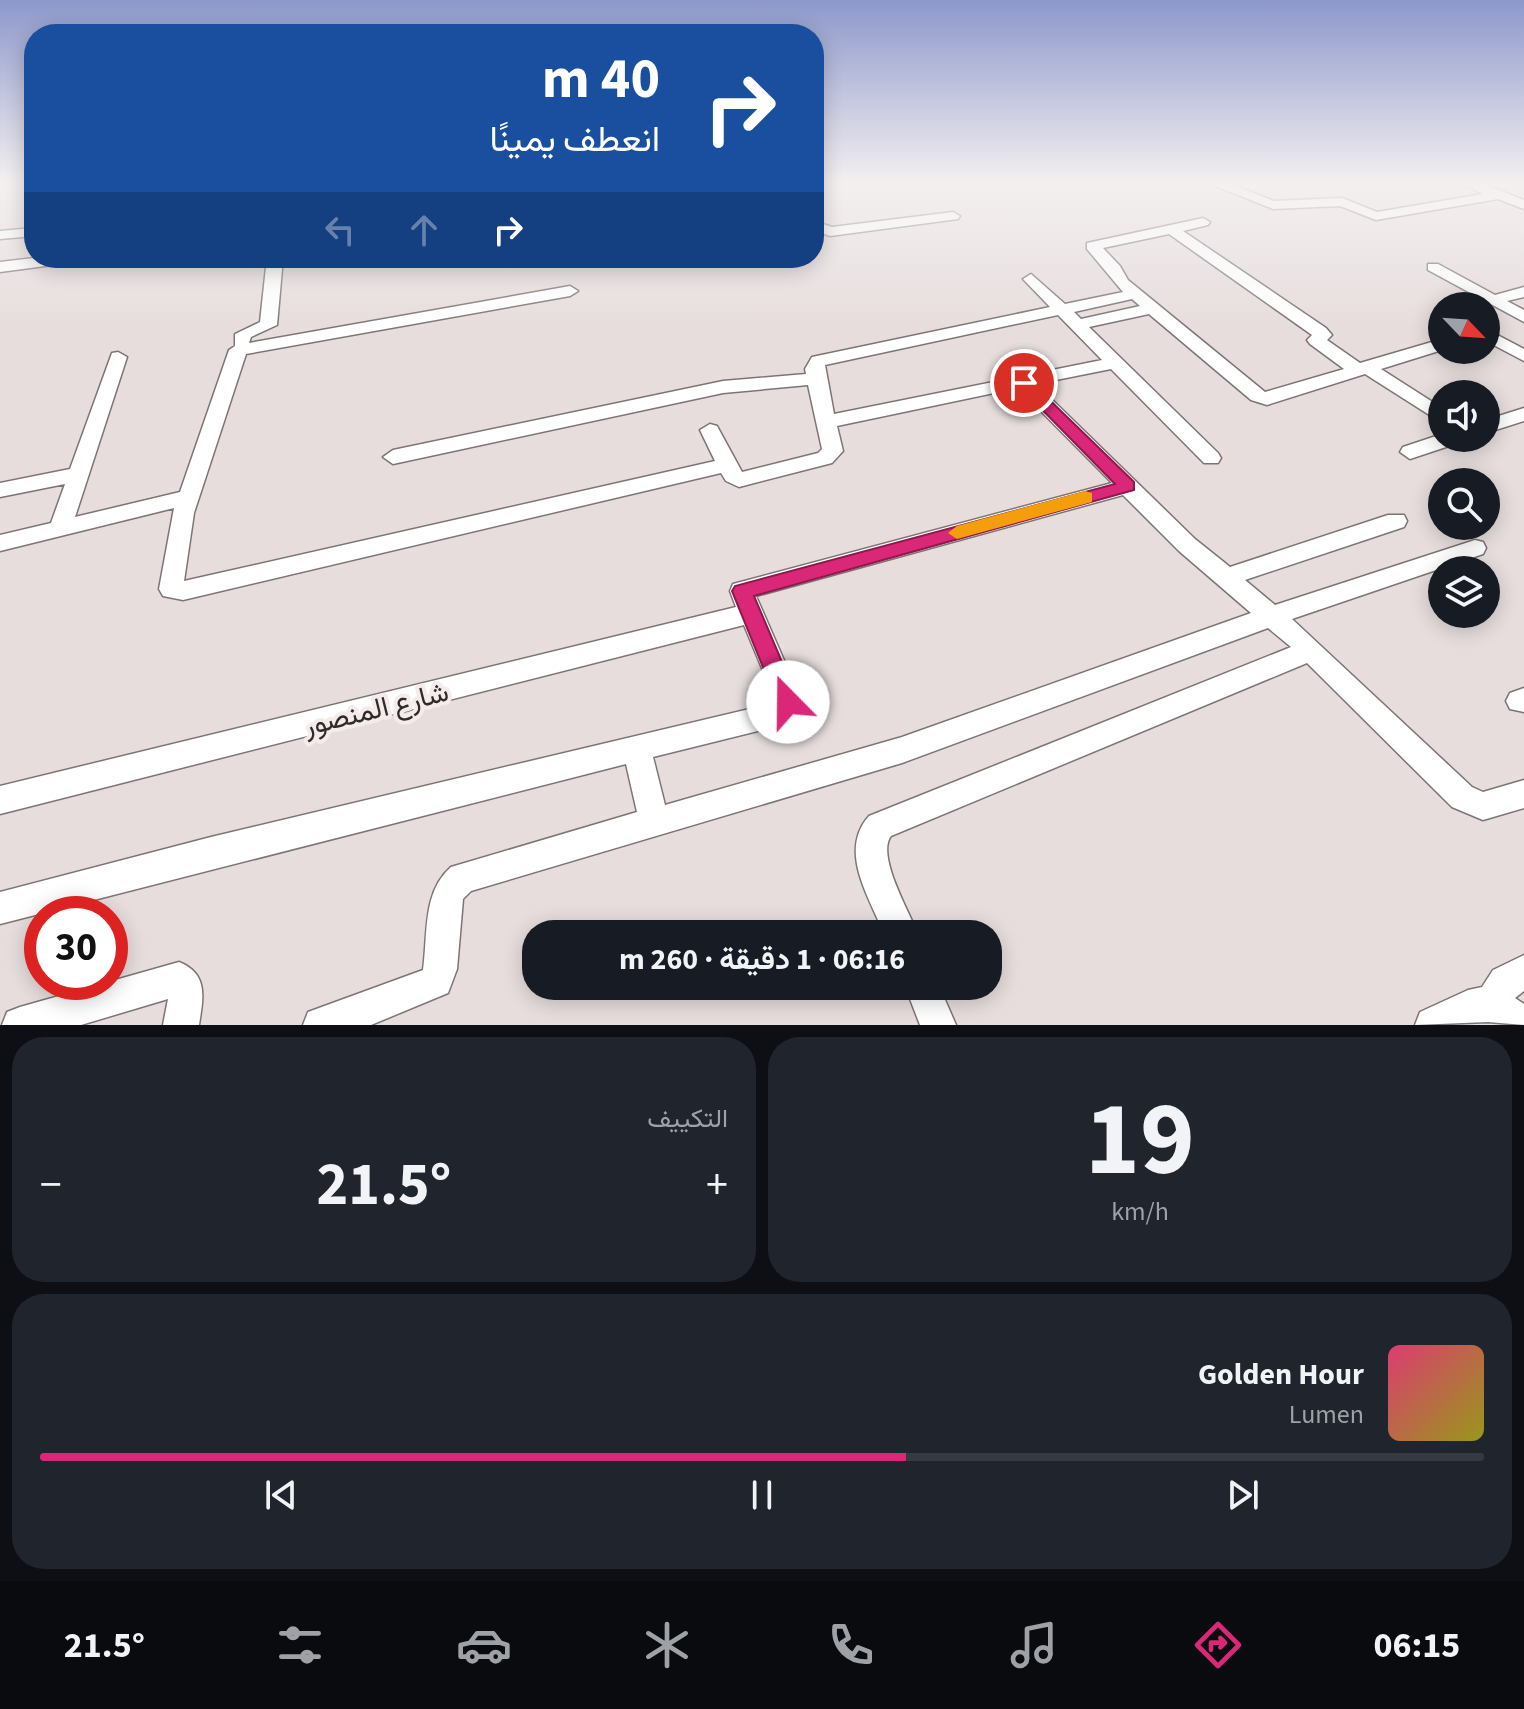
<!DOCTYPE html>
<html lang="ar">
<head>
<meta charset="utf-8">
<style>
  body { margin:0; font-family:"Source Sans 3",Vazirmatn,sans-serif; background:#20242c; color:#f1f3f6; direction:rtl; height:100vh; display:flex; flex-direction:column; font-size:30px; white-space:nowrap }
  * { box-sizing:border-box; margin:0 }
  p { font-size:26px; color:#9ea1a6 }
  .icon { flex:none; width:44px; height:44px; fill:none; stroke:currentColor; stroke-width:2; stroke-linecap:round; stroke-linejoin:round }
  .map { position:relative; height:1025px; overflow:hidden; direction:ltr }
  .side { display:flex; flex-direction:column; gap:12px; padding:12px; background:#0d0f14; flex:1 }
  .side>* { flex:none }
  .hud { position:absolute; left:24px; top:24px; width:800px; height:244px; border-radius:32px; box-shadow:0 4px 20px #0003; direction:rtl; background:#1a4fa0; color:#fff; overflow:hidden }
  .needle { width:52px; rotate:115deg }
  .controls { position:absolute; left:1428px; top:292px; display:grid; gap:16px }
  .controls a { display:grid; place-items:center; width:72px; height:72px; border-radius:50%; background:#171b24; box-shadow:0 4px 20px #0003; font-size:40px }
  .speed { position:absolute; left:24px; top:896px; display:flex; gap:16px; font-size:40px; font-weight:700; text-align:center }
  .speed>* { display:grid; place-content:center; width:104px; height:104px; border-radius:50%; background:#171b24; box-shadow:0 4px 20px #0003; line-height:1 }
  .speed .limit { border:12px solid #d22; background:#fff; color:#111 }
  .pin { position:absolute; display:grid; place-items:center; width:68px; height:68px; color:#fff; margin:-34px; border:4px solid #fff; border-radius:50%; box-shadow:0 2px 8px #0007 }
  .me { position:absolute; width:88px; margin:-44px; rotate:338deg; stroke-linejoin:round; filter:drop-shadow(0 0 6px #0008) }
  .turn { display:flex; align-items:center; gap:28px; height:168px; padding:0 32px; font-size:36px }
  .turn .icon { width:104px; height:104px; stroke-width:2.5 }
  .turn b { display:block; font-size:56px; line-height:68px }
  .lanes { display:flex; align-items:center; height:76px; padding:0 32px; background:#0003; justify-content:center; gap:40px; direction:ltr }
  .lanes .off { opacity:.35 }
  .big { font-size:60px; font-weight:700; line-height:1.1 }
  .side .widget { flex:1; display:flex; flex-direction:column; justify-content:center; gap:12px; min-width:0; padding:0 28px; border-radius:32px; background:#20242c }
  .side .dial { align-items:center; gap:0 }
  .dial b { font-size:104px; line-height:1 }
  .song { display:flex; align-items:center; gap:24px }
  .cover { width:96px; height:96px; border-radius:12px; background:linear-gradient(135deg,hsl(340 70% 55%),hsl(60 70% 35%)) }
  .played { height:8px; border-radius:4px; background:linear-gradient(90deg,#db2777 60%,#363941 60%) }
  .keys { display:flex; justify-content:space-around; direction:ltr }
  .heat { display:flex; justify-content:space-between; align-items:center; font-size:44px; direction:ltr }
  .side .tiles { flex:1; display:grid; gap:12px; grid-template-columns:1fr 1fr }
  .widget:last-child { grid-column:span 2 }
  .trip { position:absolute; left:522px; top:920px; width:480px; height:80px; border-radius:32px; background:#171b24; box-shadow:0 4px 20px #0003; font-weight:700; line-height:80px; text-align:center; direction:rtl }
  .menu { display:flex; height:128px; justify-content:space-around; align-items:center; background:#090b0e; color:#9ea1a6 }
  .menu .icon { width:56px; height:56px }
  .menu .selected { color:#db2777 }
  .menu b { font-size:36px; color:#f1f3f6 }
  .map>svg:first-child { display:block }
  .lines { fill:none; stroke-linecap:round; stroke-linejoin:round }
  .street-casing { stroke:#7d7574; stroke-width:3 }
  .street { fill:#fff; fill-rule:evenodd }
  .route { fill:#db2777; stroke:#8e194d; stroke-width:2 }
  .slow { fill:#f59e0b }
  .labels { text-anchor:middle; stroke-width:8; stroke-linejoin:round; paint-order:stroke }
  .near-street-label { font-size:28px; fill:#2f2b2b; stroke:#f5ebea }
</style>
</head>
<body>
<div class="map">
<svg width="1524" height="1025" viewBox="0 0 1524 1025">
  <rect width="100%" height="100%" fill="#e7dddd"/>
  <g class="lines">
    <g class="street-casing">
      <path id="street" d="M1208,183H1228L1274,201L1342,198L1377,212L1483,194L1462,183H1481L1524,200V209L1498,199L1376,220L1340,206L1273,209Z
        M953,212L960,216L958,219L830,236L814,230V221L832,227Z
        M1203,218L1210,222L1208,225L1183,231L1326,328L1332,335L1327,340L1360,363L1442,339V350L1381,369L1442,408V423L1365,374L1267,405L1251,400L1149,314L1089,327L1218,453L1221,458L1218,463H1204L1111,369L1036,384L1195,539L1230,567L1388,515H1404L1407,521L1404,527L1245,580L1275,605L1475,540L1483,542L1486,548L1483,554L1292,619L1472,787L1483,792L1524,780V808L1483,820L1452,807L1307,663L891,836C876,855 909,912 918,934H884C869,896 838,851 869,816L1291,647L1268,628L902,763L471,891L463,899L457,969L448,993L371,1025H303L308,1012L423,970C428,935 422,892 451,867L637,812L626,764L0,924V892L211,837L770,704L774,697L744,625L0,814V786L736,607L730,591L733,584L1112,483L1018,388L837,426L843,451L832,463L739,487L726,481L721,473L183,600L163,596L159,589L174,508L0,551V535L51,523L65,484L0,497V483L70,469L112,353L118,352L127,357L75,517L180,492L229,350L235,346V334L260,322L267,258H283L277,325L251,337L249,343L570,286L578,291L570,296L246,354L194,513L184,581L715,461L700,430L710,424L717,426L742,472L818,453L822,449L808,385L723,393L393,464L383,457L393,450L723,381L806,374L805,369L812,357L1050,307L1023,279L1031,274L1065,304L1123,292L1087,249V243ZM1169,234L1312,335L1307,340L1310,344L1344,369L1265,392L1128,280L1120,266L1103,248ZM1132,299L1140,306L1081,319L1074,312ZM1058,315L1102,360L834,414L825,365ZM1123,495L1179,551L1251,613L902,737L665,805L653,757L778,726C793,721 799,713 800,697L756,596Z
        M34,228V236L0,239V231Z
        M34,258H76L68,263L0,272V262Z
        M1428,264H1438L1495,295L1524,287V297L1507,301L1524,310V322L1428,270Z
        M1486,329L1524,349V361L1486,341Z
        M1524,408V421L1486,433V420Z
        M1442,434V438H1461L1458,443L1410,459L1400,452L1403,447Z
        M1524,688V712L1510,709L1506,701L1510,693Z
        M1524,955V991L1515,998L1524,1004V1025L1488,1022L1415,1025L1420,1012L1468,990L1482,987L1493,970Z
        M179,962C209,974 203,998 199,1025H163L168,999L81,1025H2L7,1012L20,1007Z
        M905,986H939L956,1025H920Z"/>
    </g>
    <use href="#street" class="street"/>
  </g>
  <linearGradient id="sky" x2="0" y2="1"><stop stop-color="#8d98cb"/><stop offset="0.56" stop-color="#f4f0f0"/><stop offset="1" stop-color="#f4f0f0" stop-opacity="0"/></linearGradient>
  <rect width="1524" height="327" fill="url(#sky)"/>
  <path class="route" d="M1019,380H1029L1134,482V490L754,596L799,702L796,709L788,712L780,709L732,591L735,586L1115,484L1019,386Z"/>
  <path class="slow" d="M1085,491L1092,493V502L957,539L948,533L957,526Z"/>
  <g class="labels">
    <g class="near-street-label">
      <text transform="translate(376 708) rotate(-14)" y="10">شارع المنصور</text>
    </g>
  </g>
</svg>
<div class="controls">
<a><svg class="needle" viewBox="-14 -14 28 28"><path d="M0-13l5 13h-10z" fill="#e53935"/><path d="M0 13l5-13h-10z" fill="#9ea1a6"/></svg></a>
<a><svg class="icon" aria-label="sound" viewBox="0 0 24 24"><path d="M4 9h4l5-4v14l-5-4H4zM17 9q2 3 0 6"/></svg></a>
<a><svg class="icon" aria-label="search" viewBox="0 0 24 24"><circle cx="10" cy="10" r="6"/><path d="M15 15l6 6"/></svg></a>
<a><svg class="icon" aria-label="layers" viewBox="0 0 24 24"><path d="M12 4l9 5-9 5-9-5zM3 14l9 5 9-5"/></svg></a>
</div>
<div class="speed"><div class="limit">30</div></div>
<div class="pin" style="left:1024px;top:383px;background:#d93025"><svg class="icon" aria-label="arrive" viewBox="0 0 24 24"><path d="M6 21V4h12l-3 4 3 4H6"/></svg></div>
<svg class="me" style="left:788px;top:702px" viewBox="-20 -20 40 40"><circle r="19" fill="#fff"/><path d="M0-13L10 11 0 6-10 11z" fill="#db2777"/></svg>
<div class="trip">06:16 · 1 دقيقة · 260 m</div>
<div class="hud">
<div class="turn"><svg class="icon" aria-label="right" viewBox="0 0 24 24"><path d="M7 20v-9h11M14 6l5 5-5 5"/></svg><div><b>40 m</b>انعطف يمينًا</div></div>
<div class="lanes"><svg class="icon off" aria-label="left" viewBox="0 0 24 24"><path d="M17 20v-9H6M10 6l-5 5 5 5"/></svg><svg class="icon off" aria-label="ahead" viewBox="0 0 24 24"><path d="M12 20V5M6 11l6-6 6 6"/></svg><svg class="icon" aria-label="right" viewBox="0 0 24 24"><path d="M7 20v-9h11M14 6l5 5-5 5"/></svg></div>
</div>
</div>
<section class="side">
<div class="tiles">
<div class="widget dial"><b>19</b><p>km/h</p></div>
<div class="widget"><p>التكييف</p>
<div class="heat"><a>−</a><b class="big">21.5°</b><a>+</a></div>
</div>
<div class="widget">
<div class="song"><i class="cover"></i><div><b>Golden Hour</b><p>Lumen</p></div></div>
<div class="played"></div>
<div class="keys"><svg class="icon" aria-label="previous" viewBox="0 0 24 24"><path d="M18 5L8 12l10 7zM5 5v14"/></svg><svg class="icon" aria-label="pause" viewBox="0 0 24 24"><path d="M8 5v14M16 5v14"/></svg><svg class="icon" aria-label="next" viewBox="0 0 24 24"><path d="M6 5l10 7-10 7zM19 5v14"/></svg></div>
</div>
</div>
</section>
<nav class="menu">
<b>06:15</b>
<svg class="icon selected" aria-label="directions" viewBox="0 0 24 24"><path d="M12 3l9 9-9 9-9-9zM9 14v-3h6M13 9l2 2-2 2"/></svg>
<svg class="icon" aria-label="music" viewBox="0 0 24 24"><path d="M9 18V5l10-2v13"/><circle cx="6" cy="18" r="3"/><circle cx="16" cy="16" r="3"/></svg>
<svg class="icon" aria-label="phone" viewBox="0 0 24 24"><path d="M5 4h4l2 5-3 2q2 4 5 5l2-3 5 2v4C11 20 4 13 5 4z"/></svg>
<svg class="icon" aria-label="climate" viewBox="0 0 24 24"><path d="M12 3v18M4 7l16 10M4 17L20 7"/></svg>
<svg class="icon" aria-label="car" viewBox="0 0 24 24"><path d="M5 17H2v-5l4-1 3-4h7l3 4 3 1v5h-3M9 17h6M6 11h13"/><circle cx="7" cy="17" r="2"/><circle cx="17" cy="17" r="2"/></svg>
<svg class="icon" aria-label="filters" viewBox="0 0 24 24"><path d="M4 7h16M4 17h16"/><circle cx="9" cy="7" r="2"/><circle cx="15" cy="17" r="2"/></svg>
<b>21.5°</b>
</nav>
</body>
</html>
